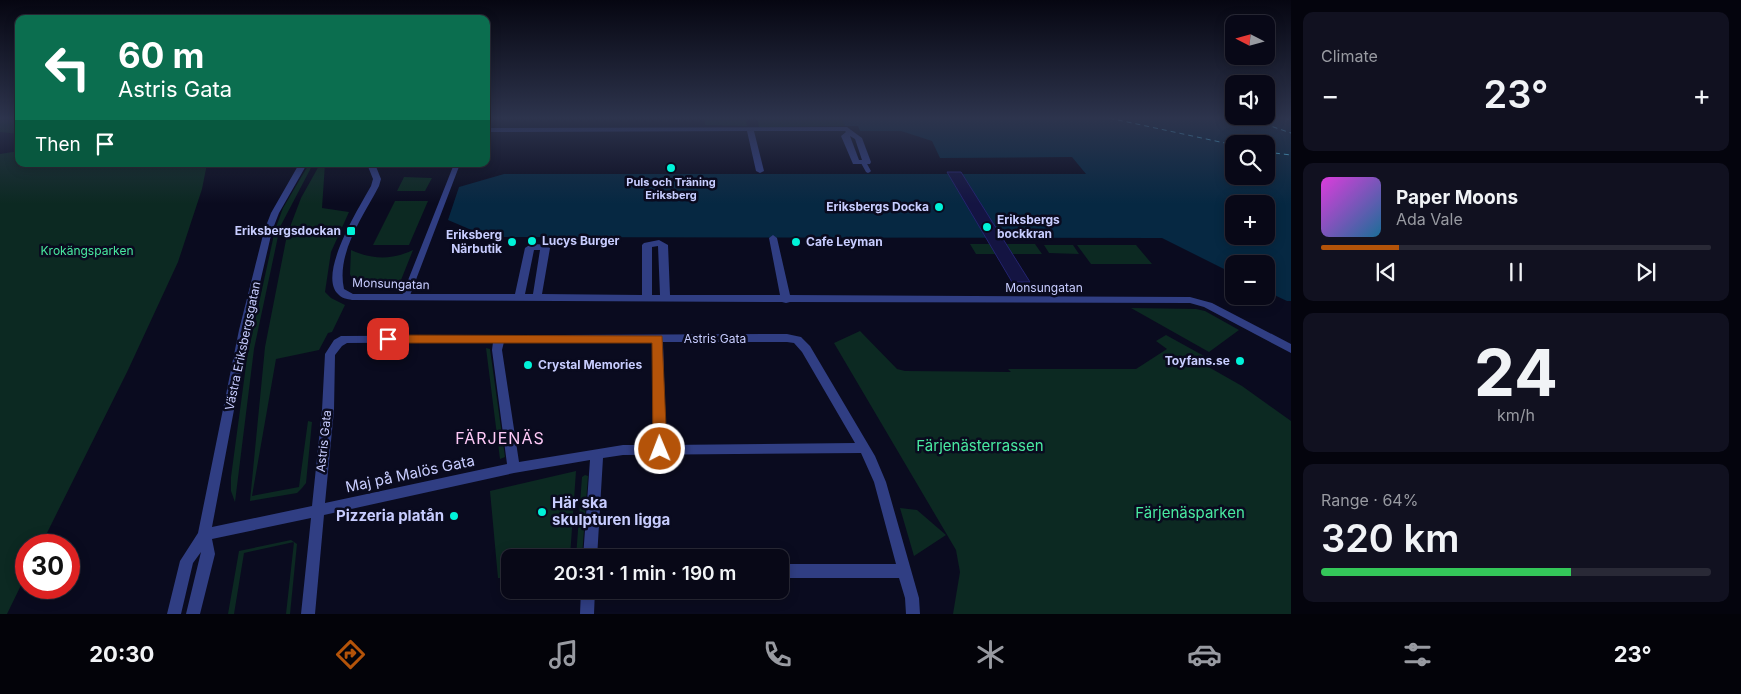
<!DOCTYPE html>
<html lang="en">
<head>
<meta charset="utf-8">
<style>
  body { margin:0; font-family:Inter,sans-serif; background:#111120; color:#f1f3f6; height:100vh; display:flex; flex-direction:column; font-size:19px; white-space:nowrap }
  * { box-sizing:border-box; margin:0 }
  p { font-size:16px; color:#989aa1 }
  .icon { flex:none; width:28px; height:28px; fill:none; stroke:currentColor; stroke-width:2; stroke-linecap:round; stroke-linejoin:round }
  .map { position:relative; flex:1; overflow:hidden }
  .panel { display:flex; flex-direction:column; gap:12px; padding:12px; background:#04040d; width:450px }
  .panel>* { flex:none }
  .hud { position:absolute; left:15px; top:15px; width:475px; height:152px; border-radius:10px; box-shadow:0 2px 12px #0003,0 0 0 1px #292936; background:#0b6e4f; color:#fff; overflow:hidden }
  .needle { width:32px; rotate:276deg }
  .tools { position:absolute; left:1225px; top:15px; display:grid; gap:10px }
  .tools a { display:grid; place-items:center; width:50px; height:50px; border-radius:10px; background:#080817; box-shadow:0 2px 12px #0003,0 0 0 1px #292936; font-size:25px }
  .speed { position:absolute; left:15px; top:534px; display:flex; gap:10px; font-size:25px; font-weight:700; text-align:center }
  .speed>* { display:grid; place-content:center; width:65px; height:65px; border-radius:50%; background:#080817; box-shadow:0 2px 12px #0003,0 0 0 1px #292936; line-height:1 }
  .speed .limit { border:8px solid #d22; background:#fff; color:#111 }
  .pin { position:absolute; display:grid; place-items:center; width:42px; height:42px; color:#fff; margin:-21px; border-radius:10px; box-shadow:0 2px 8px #0006 }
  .me { position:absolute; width:55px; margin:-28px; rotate:359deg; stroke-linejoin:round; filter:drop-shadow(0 0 4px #0008) }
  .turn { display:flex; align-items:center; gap:18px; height:105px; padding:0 20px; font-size:22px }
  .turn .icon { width:65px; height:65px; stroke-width:2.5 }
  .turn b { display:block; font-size:35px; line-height:42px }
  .then { display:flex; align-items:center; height:48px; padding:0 20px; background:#0003; gap:10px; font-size:19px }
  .big { font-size:38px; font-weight:600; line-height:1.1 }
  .panel .card { flex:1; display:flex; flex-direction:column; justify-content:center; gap:8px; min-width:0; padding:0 18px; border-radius:10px; background:#111120 }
  .panel .dial { align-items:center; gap:0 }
  .dial b { font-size:65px; line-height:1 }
  .song { display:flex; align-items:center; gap:15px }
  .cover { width:60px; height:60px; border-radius:8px; background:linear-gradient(135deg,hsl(300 70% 55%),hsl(200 70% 35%)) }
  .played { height:5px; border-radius:2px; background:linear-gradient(90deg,#b45309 20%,#292936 20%) }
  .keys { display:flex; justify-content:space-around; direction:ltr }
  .heat { display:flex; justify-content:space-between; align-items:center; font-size:28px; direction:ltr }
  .charge { height:8px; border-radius:4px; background:linear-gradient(90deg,#34c759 64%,#292936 0) }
  .trip { position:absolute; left:501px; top:549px; width:288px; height:50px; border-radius:10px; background:#080817; box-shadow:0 2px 12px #0003,0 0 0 1px #292936; font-weight:600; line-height:50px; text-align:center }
  .menu { display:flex; height:80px; justify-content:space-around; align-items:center; background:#030309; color:#989aa1 }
  .menu .icon { width:35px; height:35px }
  .menu .current { color:#b45309 }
  .menu b { font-size:22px; color:#f1f3f6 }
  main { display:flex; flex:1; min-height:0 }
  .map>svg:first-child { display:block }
  .green { fill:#0c2922 }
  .water { fill:#062842; fill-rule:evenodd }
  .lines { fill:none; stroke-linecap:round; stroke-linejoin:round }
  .ferry { stroke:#56d3ff; stroke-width:1; stroke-dasharray:5 4; stroke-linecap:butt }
  .building { fill:#141442; stroke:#242470 }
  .pedestrian { fill:#303e83; fill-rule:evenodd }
  .minor { fill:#303e83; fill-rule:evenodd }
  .route { fill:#b45309; stroke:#753606 }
  .poi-dot { fill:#00f3d9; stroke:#0a0b1f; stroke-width:2 }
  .labels { text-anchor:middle; stroke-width:5; stroke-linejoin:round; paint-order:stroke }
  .far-poi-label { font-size:11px; font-weight:bold; fill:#c8cdff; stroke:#0a0b1f }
  .poi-label { font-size:12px; font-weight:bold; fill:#c8cdff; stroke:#0a0b1f; text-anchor:end }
  .park-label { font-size:12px; fill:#49eaa1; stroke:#0a0b1f }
  .street-label { font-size:12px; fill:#c8cdff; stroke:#0a0b1f }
  .near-park-label { font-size:15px; fill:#49eaa1; stroke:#0a0b1f }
  .near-street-label { font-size:15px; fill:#c8cdff; stroke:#0a0b1f }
  .near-poi-label { font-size:15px; font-weight:bold; fill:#c8cdff; stroke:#0a0b1f; text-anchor:start }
  .near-neighbourhood-label { font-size:16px; letter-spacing:1px; fill:#ffcaf7; stroke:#0a0b1f }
</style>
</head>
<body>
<main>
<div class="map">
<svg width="1291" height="614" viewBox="0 0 1291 614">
  <rect width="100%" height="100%" fill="#0a0b1f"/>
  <path class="green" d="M0,118H19V134L0,132Z
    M704,118H746L747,126L705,125Z
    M757,118H841L845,126L759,127Z
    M19,151V164H207L202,189L178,262L128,370L41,545H26V575L7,614H0V154Z
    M309,164H313L280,227L254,349L235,502L231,491V477L247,358L275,230L283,208Z
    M320,164H325L322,208L349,212L331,252L325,292L331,298L345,305L332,332L328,333L319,350L276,359L252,496L299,487L308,421L312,422L306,483L302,488L297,493L250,501L265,347L287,235L301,198Z
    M404,177L432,178L425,191H397Z
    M395,201H428L409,245H373Z
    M970,244H1035L1042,254H976Z
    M1044,245H1073L1079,254L1049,253Z
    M1077,245H1136L1152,264H1091Z
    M351,250C373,260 392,260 413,250L397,290L371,289L354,284L350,274Z
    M1131,308L1196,309L1205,311L1239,330L1209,352Z
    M860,331L897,369L905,371L1011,372L1008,369H1136L1167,349L1156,341L1166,335L1204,356L1198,361L1242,386L1291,421V614H953L960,572L956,550L834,343Z
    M486,348L490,349L505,457L500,459Z
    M576,471L570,557L510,558V578H498L490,491Z
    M585,475L588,476L582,557H576L582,477Z
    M900,508L917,510L946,535L914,556Z
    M291,540L297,544L290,614H286L294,542L244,553L234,614H228L239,551Z"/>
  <path class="water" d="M841,118H1291V301H1287L1266,291V264H1234V274L1162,238L488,237L448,220L459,187L504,174H1086L1072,157L940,158L932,141L901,131H860L858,126H845ZM1234,144H1266V176H1234ZM1234,204H1266V236H1234Z"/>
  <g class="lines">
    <path class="ferry" d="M1109,118L1234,145
      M1247,118L1291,133
      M1284,118L1291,120
      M1266,152L1291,155"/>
  </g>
  <path class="building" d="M947,172H961L1030,282H1012Z"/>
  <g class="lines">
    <path class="pedestrian" d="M864,161L866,162L871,171L870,172L868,173L866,172L861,163Z
      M454,164H460L409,298L408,300H402L401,298Z"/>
    <path class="minor" d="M847,127L862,138L871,162L870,164H853L841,136L846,132L845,131H754L764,171L760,173L756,171L747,131L486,132V128ZM850,136L855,139L862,160H859Z
      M299,164H307L279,213L272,231L249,330L212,527L312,506L322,410L325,354L334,340L341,336L787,334L801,337L810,346L875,456L886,482L919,598L920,614H906L905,598L899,578H780V564H896L874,482L861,453L623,455L603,458L597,558H583L590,460L514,473L324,515L315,614H301L311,518L212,539L215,554L200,614H186L201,552L193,563L181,614H167L180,561L198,533L239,330L264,231L271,213ZM493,342L492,350L507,464L325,503L334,410L335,355L342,346L347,343ZM504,342H653L654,445H623L519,462L502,350ZM663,342H787L794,343L802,352L855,443L666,445Z
      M367,164H375L381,179L379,186C363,217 336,253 344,289L353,294H515L525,248C531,243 544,243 550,248L542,294L642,295V245L644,243L659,240L668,245L670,295H780L769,238L773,235L777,238L790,295L1190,297L1212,303L1291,344V353L1204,307L1190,303L790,302L786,303L782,302L352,300C347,299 341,298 338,294C317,274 360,206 371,186L373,179ZM658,246L660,295H652V247ZM534,250H540L533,294H525Z
      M581,590H595L594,614H580Z"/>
  </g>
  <linearGradient id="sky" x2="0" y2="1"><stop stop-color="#060611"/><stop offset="0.58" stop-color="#2d344d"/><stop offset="1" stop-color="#2d344d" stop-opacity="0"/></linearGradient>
  <rect width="1291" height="204" fill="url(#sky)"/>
  <path class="route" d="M388,335L662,336L667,449L665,453H655L653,449L652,343H388L382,339Z"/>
  <g class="poi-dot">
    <circle cx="671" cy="168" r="5"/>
    <circle cx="939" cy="207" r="5"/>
    <circle cx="987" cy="227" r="5"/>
    <rect x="346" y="226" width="10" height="10" rx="2.5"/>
    <circle cx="532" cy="241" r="5"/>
    <circle cx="512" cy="242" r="5"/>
    <circle cx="796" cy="242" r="5"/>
    <circle cx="1240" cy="361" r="5"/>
    <circle cx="528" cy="365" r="5"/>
    <circle cx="542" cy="512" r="5"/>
    <circle cx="454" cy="516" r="5"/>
  </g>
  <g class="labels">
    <g class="far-poi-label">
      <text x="671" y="186">Puls och Träning<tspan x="671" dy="13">Eriksberg</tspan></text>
    </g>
    <g class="poi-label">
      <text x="929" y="211">Eriksbergs Docka</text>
      <text x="997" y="224" text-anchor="start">Eriksbergs<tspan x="997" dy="14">bockkran</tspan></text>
      <text x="341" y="235">Eriksbergsdockan</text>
      <text x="502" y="239">Eriksberg<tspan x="502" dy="14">Närbutik</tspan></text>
      <text x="542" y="245" text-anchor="start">Lucys Burger</text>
      <text x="806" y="246" text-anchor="start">Cafe Leyman</text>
      <text x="1230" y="365">Toyfans.se</text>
      <text x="538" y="369" text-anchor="start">Crystal Memories</text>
    </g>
    <g class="park-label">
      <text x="87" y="255">Krokängsparken</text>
    </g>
    <g class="street-label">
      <text transform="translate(391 284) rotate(2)" y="4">Monsungatan</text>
      <text x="1044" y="292">Monsungatan</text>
      <text x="715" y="343">Astris Gata</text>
      <text transform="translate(243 346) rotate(-78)" y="4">Västra Eriksbergsgatan</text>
      <text transform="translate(324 441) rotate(-84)" y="4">Astris Gata</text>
    </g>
    <g class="near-park-label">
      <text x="980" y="451">Färjenästerrassen</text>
      <text x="1190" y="518">Färjenäsparken</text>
    </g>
    <g class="near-street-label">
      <text transform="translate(410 474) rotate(-12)" y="5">Maj på Malös Gata</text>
    </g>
    <g class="near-poi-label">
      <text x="552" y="508">Här ska<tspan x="552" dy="17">skulpturen ligga</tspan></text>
      <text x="444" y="521" text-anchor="end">Pizzeria platån</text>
    </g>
    <g class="near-neighbourhood-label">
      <text x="500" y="444">FÄRJENÄS</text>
    </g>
  </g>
</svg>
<div class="tools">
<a><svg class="needle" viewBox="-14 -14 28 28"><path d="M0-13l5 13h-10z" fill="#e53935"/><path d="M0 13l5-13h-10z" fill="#989aa1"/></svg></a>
<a><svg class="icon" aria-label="sound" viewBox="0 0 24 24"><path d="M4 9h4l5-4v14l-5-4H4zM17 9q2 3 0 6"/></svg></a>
<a><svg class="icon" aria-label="search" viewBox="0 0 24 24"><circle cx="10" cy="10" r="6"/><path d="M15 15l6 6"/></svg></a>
<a>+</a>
<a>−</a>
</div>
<div class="speed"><div class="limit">30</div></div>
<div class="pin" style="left:388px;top:339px;background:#d93025"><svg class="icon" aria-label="arrive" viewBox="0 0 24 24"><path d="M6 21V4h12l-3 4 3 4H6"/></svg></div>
<svg class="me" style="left:660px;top:449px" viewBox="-20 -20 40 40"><circle r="17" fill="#b45309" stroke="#fff" stroke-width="3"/><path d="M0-11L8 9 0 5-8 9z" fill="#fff"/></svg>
<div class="trip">20:31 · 1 min · 190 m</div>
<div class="hud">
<div class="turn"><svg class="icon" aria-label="left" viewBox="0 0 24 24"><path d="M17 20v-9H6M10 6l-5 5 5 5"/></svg><div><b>60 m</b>Astris Gata</div></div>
<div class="then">Then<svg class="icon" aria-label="arrive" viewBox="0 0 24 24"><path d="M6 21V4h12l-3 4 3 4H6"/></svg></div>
</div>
</div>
<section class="panel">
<div class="card"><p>Climate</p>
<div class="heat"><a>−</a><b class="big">23°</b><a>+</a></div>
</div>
<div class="card">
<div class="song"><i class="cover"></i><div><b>Paper Moons</b><p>Ada Vale</p></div></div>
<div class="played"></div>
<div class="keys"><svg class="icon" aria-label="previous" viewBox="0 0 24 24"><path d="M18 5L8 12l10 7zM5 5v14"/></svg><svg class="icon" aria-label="pause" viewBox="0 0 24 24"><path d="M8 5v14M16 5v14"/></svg><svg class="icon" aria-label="next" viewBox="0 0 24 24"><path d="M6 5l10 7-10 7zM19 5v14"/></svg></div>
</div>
<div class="card dial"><b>24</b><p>km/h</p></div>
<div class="card"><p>Range · 64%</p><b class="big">320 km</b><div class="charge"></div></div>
</section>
</main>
<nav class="menu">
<b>20:30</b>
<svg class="icon current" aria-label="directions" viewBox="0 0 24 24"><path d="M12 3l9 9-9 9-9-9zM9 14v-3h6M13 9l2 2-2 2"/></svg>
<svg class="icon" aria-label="music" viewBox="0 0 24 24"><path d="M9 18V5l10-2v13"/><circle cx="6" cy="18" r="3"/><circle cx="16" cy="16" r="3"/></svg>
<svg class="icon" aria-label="phone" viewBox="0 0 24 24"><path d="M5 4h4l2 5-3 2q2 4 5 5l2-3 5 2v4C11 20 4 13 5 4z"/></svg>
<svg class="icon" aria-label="climate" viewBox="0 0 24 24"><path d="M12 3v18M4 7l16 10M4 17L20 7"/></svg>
<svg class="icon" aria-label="car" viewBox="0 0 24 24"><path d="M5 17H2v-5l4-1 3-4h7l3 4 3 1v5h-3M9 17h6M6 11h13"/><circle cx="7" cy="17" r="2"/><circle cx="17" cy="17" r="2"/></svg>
<svg class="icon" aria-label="filters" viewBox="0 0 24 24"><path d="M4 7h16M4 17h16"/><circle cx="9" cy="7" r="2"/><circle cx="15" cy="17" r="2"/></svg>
<b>23°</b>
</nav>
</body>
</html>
